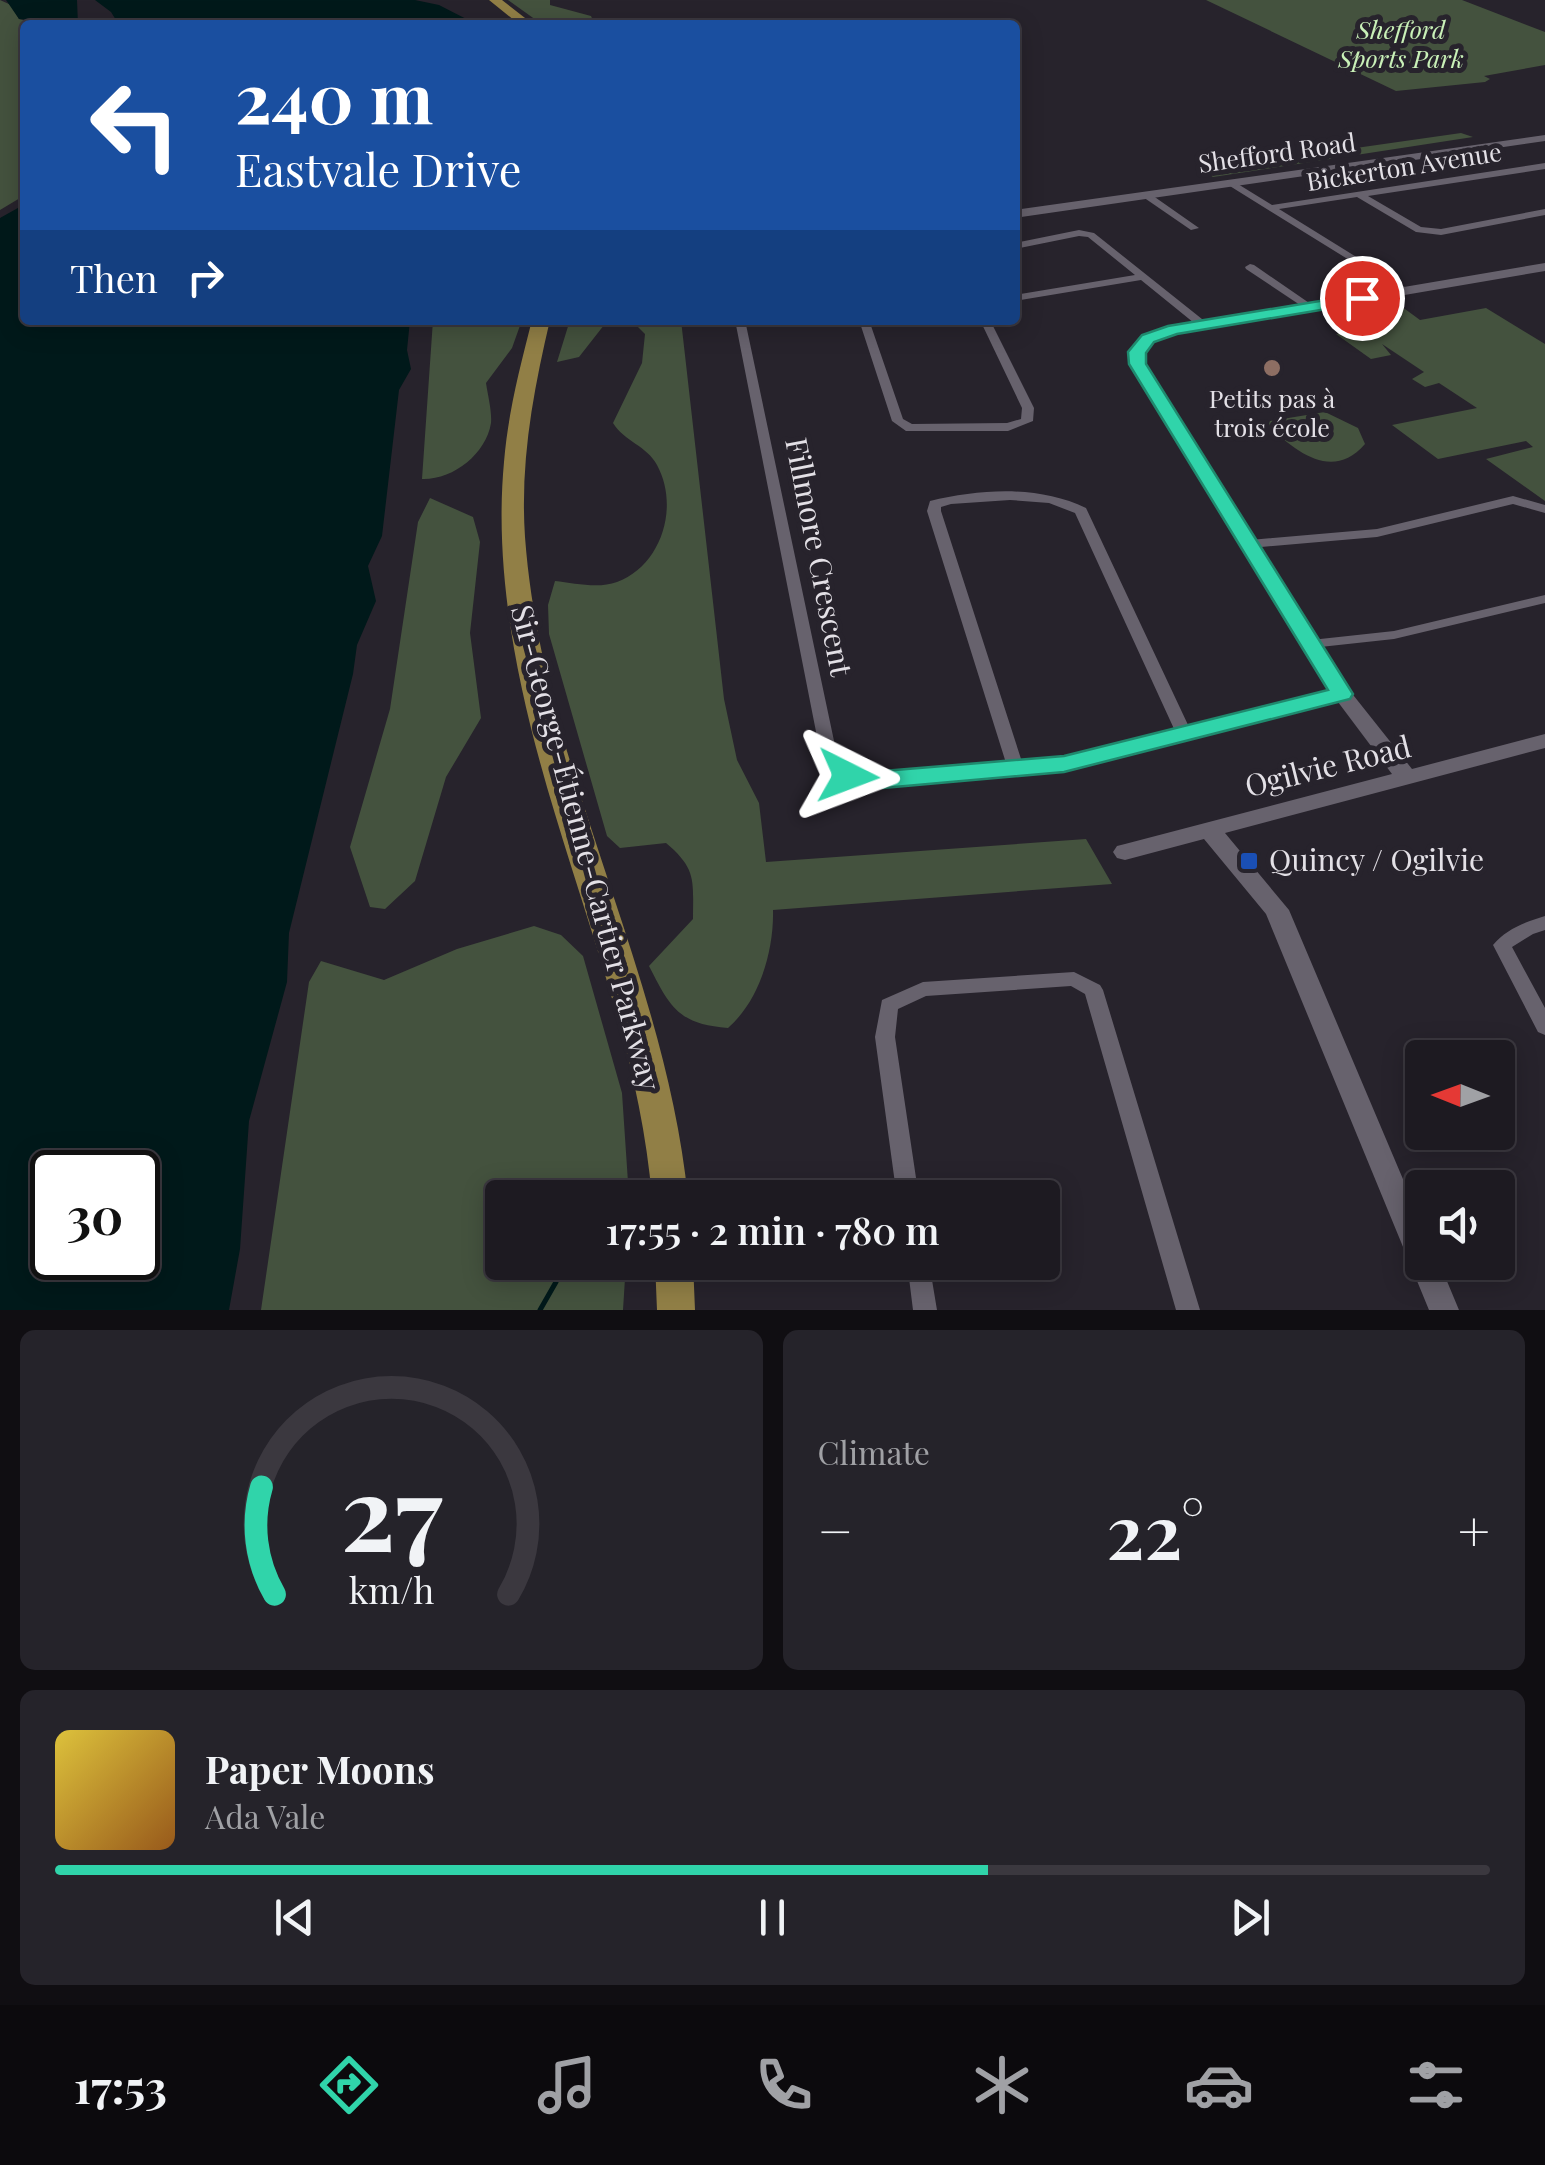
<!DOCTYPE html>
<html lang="en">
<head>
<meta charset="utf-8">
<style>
  body { margin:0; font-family:"Playfair Display",serif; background:#25232a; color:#f1f3f6; height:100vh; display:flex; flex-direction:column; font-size:38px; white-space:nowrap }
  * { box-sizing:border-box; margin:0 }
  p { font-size:32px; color:#a0a1a5 }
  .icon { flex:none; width:55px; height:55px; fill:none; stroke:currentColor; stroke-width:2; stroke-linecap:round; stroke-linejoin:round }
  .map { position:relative; height:1310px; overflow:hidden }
  .drawer { display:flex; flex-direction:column; gap:20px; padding:20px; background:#100e12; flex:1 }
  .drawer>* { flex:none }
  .guide { position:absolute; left:20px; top:20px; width:1000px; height:305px; border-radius:10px; box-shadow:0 5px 25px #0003,0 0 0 2px #3b383f; background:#1a4fa0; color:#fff; overflow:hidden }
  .needle { width:65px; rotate:271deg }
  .tools { position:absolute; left:1405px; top:1040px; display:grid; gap:20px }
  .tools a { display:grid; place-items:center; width:110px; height:110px; border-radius:10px; background:#1d1a21; box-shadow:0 5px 25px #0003,0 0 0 2px #3b383f; font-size:50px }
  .speed { position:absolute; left:30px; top:1150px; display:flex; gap:20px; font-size:50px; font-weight:700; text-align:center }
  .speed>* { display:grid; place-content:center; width:130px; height:130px; border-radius:50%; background:#1d1a21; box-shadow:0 5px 25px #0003,0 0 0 2px #3b383f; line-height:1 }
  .speed .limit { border:5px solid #111; border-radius:15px; background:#fff; color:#111 }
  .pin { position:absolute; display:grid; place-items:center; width:85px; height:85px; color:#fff; margin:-42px; border:5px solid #fff; border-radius:50%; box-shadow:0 2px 10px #0007 }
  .me { position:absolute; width:110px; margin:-55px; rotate:93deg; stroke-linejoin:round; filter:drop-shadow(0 0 8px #0008) }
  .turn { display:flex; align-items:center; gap:35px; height:210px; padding:0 50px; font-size:45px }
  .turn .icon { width:130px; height:130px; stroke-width:2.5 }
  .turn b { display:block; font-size:70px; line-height:85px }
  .then { display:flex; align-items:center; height:95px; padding:0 50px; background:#0003; gap:20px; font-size:38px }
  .big { font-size:75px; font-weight:600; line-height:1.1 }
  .drawer .widget { flex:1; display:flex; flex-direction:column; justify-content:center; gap:15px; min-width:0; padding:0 35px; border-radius:15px; background:#25232a }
  .drawer .dial { align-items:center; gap:0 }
  .dial svg { height:260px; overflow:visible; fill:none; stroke:#3b383f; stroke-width:7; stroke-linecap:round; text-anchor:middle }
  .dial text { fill:#f1f3f6; stroke:none }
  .song { display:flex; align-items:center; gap:30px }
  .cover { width:120px; height:120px; border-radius:15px; background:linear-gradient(135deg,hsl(50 70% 55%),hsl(30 70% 35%)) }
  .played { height:10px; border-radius:5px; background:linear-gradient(90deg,#30d4aa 65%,#3b383f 65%) }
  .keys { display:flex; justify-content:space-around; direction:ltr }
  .heat { display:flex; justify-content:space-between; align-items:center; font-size:55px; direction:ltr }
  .drawer .tiles { flex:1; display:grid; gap:20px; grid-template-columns:1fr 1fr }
  .widget:last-child { grid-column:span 2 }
  .trip { position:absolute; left:485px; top:1180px; width:575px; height:100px; border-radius:10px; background:#1d1a21; box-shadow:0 5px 25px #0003,0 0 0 2px #3b383f; font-weight:600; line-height:100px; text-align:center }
  .tab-bar { display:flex; height:160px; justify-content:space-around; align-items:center; background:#0c0a0d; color:#a0a1a5 }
  .tab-bar .icon { width:70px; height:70px }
  .tab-bar .selected { color:#30d4aa }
  .tab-bar b { font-size:45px; color:#f1f3f6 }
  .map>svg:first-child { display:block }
  .green { fill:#44523e }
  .water { fill:#00191a; fill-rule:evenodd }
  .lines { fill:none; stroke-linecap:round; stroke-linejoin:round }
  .stream { stroke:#00191a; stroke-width:5 }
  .minor { fill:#67626d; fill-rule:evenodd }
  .tertiary { fill:#67626d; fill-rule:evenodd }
  .primary { fill:#917f46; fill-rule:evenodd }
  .route { fill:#30d4aa; stroke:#1f8a6e; stroke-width:2.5 }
  .education-dot { fill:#8d6e63; stroke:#27232c; stroke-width:4 }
  .transit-dot { fill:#1a4fb4; stroke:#27232c; stroke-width:4 }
  .labels { text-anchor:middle; stroke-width:10; stroke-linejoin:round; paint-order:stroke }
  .far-park-label { font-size:25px; font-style:italic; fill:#c9f1b8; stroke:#27232c }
  .far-street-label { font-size:25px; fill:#e3e0e6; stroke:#27232c }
  .far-poi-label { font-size:25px; fill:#e3e0e6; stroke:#27232c }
  .street-label { font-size:30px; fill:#e3e0e6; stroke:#27232c }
  .poi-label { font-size:30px; fill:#e3e0e6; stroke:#27232c; text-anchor:start }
</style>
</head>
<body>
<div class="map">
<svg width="1545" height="1310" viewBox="0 0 1545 1310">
  <rect width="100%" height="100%" fill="#27232c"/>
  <path class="green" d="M0,0L11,5L19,19L46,25H25V195L0,210Z
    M508,0H550V5L591,16L595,25H543Z
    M1206,0H1462L1545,32V65L1484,76L1490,79L1485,82L1396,91Z
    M1461,133L1473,137L1213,177L1202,170Z
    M1390,298L1420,320L1486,308L1545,344V501L1486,459L1533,447L1526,441L1438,459L1392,425L1477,408L1439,383L1425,387L1412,379L1424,372L1382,344L1391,355L1371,359L1336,334L1357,331L1372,337L1331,310Z
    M433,320H522L512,348L486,383C488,396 492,411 491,423C486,454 453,480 422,479Z
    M570,320H608L579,357L557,362Z
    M631,320H681L724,699L737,760L759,803L766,862L1086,839L1112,884L773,910C774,950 760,1000 728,1028C678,1024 670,1007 649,966L693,919C693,881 697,869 666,843L620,848L607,836L549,634L548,605L555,581C574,583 598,589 617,582C661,566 680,507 657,465C647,446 624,441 613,423L642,363L645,334Z
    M1325,412L1358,428L1365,444C1332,482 1296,451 1268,426L1270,421Z
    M430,498L473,517L480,542L470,633L481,718L446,777L415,881L385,909L370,907L350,847L390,709L418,522Z
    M534,926L561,935L583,956L622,1093L629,1197L502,1198V1262L626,1263L623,1310H261L309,982L321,961L384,980L457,949Z"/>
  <path class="water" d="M6,0H77L78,25L19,19Z
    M95,0H415L439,5L478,25H119L111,12Z
    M25,204V320H410L407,350L411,369L399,390L382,536L368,566L376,601L357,645L353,674L289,933L287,982L249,1121L240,1249L229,1310H0V218ZM52,1172H138V1258H52Z"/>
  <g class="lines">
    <path class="stream" d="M540,1310L556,1282"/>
    <path class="minor" d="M1545,163V169L1368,196L1421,227L1441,229L1545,209V215L1441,235L1416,232L1357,197L1279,209L1408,289V293L1404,294L1225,183L1233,181L1272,205Z
      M1143,193H1149L1199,228L1191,230L1143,197Z
      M1079,230L1094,233L1207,323V327H1199L1141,280L1015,301V295L1135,275L1088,237L1079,236L1015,249V243Z
      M1250,264L1254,265L1315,307L1306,309L1246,269L1245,267Z
      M735,320H745L837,755L853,770L883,774L1006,763L927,511L930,501C981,489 1038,485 1086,508L1189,727L1342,689L1350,694L1347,697L1064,769L883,784L842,779L821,757ZM1010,500L1049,503L1075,513L1175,731L1064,759L1022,762L941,511V507L951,504Z
      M859,320H869L903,419L912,424L1007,423L1021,419L1022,408L980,320H990L1034,408L1033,421L1008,431H906L892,421Z
      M1513,496L1545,505V513L1513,504L1377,537L1250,548L1243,544L1250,540L1377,529Z
      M1545,595V603L1394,639L1311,648L1304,644L1311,640L1394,631Z
      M1545,916V930L1533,934L1512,947L1545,1008V1035L1538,1032L1493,945C1506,929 1525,922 1545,916Z
      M1074,972L1100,985L1103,990L1200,1310H1176L1085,994L1071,986L926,996L898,1009L895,1037L919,1198H897L875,1037L882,1000L923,982Z
      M907,1262H929L937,1310H913Z"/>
    <path class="tertiary" d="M1545,135V141L1015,218V210Z
      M1545,263V271L1177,334L1153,342L1145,353L1146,364L1350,691L1412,769L1545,734V748L1225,833L1289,910L1422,1224V1262H1439L1459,1310H1429L1266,914L1204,839L1125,860L1117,858L1113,852L1117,846L1125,844L1392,774L1332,694L1130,364V352L1143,336L1174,326Z"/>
    <path class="primary" d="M489,0H502L534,25H520Z
      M532,320H550C533,392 520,463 525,537C542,767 665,970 688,1198H652C641,1065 593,941 555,814C521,702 493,580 504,462C508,413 520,367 532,320Z
      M655,1262H693L695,1310H657Z"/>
  </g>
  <path class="route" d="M1362,294L1368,295V302L1177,334L1154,342L1146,353V364L1353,694L1350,699L1064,772L883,788L839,781L835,776L839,770L883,771L1064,756L1328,690L1129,364L1128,352L1142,335L1168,326Z"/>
  <circle class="education-dot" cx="1272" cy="368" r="10"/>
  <rect class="transit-dot" x="1239" y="851" width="20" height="20" rx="5"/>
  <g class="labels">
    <g class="far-park-label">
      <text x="1401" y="39">Shefford<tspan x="1401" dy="29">Sports Park</tspan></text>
    </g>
    <g class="far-street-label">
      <text transform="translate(1277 153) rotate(-8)" y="9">Shefford Road</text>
      <text transform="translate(1404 167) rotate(-9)" y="9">Bickerton Avenue</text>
    </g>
    <g class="far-poi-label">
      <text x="1272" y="408">Petits pas à<tspan x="1272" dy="29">trois école</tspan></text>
    </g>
    <g class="street-label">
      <text transform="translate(818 557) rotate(79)" y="10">Fillmore Crescent</text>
      <text transform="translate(1328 767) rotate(-14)" y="10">Ogilvie Road</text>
      <text transform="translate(585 848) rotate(75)" y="10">Sir-George-Étienne-Cartier Parkway</text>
    </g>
    <g class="poi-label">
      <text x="1269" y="871">Quincy / Ogilvie</text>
    </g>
  </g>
</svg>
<div class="tools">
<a><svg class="needle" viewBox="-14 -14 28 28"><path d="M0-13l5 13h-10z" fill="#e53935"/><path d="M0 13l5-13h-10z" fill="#a0a1a5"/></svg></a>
<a><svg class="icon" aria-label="sound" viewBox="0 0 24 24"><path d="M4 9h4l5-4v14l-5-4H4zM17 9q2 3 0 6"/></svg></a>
</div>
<div class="speed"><div class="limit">30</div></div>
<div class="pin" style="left:1362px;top:298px;background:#d93025"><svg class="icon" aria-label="arrive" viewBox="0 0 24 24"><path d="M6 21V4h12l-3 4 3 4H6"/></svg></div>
<svg class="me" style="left:848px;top:776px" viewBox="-20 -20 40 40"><path d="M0-17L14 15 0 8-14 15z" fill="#30d4aa" stroke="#fff" stroke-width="4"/></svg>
<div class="trip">17:55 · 2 min · 780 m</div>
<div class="guide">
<div class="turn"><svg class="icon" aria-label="left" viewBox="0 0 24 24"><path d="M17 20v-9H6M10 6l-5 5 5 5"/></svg><div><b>240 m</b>Eastvale Drive</div></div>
<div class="then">Then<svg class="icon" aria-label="right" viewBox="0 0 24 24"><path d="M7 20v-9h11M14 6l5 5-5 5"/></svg></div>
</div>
</div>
<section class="drawer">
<div class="tiles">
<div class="widget dial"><svg viewBox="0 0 100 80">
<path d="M14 69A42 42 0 1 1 86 69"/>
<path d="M14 69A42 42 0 0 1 10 36" stroke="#30d4aa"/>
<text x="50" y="56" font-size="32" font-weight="700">27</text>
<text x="50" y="72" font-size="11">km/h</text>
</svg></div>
<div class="widget"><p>Climate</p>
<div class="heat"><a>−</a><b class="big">22°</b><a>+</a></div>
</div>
<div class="widget">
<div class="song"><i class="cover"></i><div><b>Paper Moons</b><p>Ada Vale</p></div></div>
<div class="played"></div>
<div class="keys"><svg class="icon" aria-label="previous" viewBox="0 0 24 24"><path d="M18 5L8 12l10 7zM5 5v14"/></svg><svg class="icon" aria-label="pause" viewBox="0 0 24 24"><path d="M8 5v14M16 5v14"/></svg><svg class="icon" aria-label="next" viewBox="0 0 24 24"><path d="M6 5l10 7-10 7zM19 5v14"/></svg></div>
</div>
</div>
</section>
<nav class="tab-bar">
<b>17:53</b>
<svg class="icon selected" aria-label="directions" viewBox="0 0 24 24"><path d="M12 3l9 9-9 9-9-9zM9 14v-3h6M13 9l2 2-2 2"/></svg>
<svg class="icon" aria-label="music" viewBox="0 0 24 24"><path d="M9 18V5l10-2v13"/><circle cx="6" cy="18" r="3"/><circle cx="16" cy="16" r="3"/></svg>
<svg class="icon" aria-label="phone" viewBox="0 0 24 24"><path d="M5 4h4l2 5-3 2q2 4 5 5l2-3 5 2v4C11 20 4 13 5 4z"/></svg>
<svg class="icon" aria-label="climate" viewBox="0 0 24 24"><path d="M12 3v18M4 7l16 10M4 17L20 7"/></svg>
<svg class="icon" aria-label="car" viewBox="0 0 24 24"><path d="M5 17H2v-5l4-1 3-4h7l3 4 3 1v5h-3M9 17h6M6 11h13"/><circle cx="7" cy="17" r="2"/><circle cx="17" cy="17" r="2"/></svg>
<svg class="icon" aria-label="filters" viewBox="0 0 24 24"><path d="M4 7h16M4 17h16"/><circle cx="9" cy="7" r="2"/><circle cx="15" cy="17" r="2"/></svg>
</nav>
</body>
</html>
